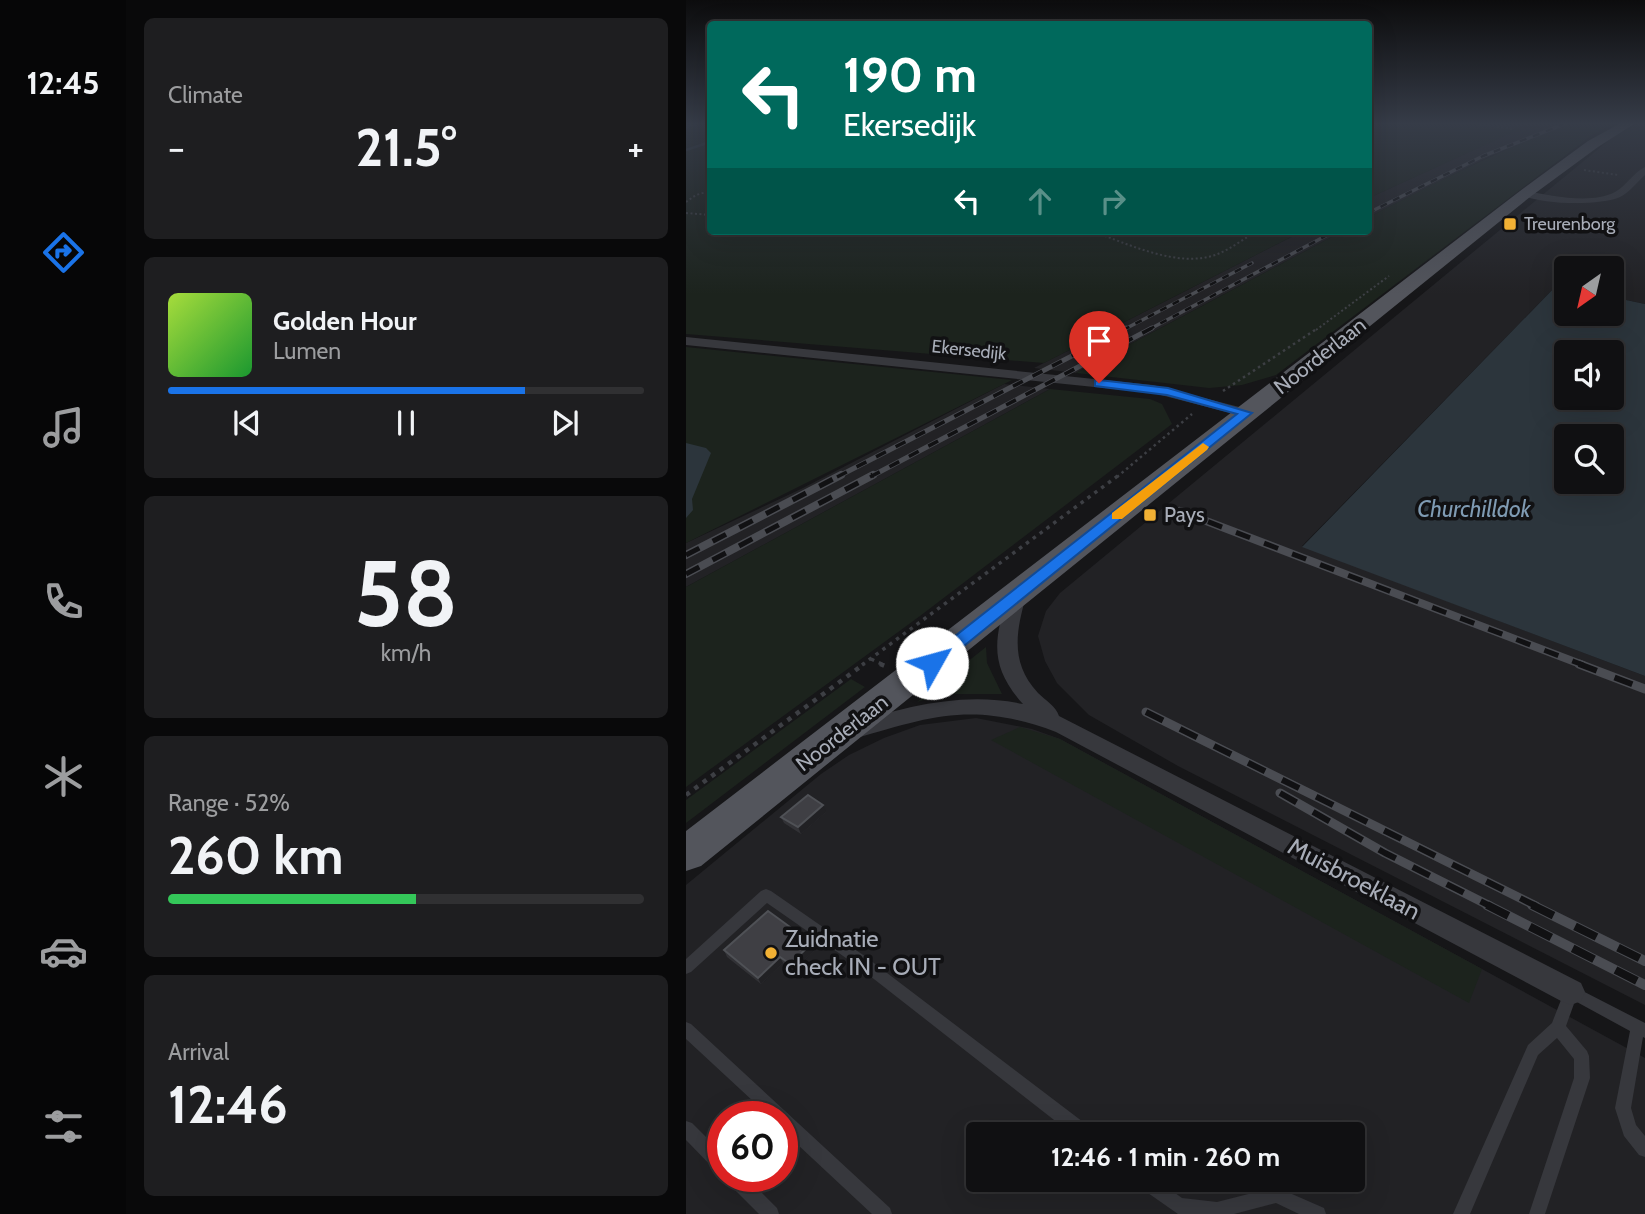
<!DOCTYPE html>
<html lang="en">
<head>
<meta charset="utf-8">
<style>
  body { margin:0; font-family:Cabin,sans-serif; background:#1e1e20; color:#f1f3f6; height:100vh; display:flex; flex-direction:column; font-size:26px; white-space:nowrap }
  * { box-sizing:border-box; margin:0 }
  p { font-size:23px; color:#9c9d9f }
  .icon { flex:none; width:38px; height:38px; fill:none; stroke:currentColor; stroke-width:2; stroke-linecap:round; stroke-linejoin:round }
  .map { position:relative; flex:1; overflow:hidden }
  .panel { display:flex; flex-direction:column; gap:18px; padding:18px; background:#09090a; width:560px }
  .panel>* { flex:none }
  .banner { position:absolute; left:21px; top:21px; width:665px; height:214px; border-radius:7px; box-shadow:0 7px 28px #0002,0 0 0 2px #303032; background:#00695c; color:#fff; overflow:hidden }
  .needle { width:46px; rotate:214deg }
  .controls { position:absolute; left:868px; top:256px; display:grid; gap:14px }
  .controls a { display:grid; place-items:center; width:70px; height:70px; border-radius:7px; background:#101012; box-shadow:0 7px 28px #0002,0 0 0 2px #303032; font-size:35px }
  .speed { position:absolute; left:21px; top:1101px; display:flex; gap:14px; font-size:35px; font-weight:700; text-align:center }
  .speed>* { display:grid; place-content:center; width:91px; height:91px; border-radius:50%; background:#101012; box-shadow:0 7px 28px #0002,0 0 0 2px #303032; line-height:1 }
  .speed .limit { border:10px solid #d22; background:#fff; color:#111 }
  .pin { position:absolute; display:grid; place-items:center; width:60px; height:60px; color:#fff; margin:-72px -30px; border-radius:50% 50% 50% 0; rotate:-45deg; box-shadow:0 0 7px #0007 }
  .pin .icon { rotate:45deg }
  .me { position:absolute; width:77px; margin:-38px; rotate:52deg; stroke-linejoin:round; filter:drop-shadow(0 0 5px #0008) }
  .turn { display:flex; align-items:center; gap:24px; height:147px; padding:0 21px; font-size:32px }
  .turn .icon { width:91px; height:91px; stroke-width:2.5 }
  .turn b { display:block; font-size:49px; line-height:60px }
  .lanes { display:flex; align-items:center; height:66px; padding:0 21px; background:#0003; justify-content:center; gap:35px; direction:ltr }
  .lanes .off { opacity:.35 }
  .big { font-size:52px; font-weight:800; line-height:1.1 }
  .panel .card { flex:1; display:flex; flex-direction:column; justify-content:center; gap:10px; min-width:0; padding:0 24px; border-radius:10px; background:#1e1e20 }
  .panel .dial { align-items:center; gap:0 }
  .dial b { font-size:91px; line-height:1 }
  .song { display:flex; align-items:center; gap:21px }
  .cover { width:84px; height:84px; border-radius:10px; background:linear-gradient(135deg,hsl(80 70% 55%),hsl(130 70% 35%)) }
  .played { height:7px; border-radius:4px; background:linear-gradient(90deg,#1a73e8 75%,#303032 75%) }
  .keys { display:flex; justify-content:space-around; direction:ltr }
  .heat { display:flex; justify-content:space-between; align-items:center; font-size:38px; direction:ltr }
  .charge { height:10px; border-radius:5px; background:linear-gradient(90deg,#34c759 52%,#303032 0) }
  .trip { position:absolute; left:280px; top:1122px; width:399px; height:70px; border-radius:7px; background:#101012; box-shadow:0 7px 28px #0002,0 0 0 2px #303032; font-weight:800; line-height:70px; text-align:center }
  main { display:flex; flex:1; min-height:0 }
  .menu { display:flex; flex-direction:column; width:126px; justify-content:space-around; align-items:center; background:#060607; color:#9c9d9f }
  .menu .icon { width:49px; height:49px }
  .menu .on { color:#1a73e8 }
  .menu b { font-size:32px; color:#f1f3f6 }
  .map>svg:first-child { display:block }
  .built { fill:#222225; fill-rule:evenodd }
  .green { fill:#1c231d }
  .water { fill:#2c353c; fill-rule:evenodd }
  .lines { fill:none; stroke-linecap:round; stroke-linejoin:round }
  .stream { stroke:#2c353c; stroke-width:2.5 }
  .path-far3 { stroke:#3d3f44; stroke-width:2; stroke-dasharray:2 2.5; stroke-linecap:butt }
  .path-far2 { stroke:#3d3f44; stroke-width:2.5; stroke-dasharray:2.5 3.5; stroke-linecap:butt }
  .path-far1 { stroke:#3d3f44; stroke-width:3.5; stroke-dasharray:3.5 5; stroke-linecap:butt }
  .path { stroke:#3d3f44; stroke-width:4.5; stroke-dasharray:4.5 6; stroke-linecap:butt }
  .service { fill:#37383d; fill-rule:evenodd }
  .minor { fill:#37383d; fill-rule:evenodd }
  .primary { fill:#53555c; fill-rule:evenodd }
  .rail-far4-casing { stroke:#4a4c52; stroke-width:3.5 }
  .rail-far3-casing { stroke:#4a4c52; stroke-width:5 }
  .rail-far2-casing { stroke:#4a4c52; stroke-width:8 }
  .rail-far1-casing { stroke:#4a4c52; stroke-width:9 }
  .rail-casing { stroke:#4a4c52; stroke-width:10 }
  .rail-far4 { stroke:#111113; stroke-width:2.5; stroke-dasharray:7; stroke-linecap:butt }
  .rail-far3 { stroke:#111113; stroke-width:3.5; stroke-dasharray:11; stroke-linecap:butt }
  .rail-far2 { stroke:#111113; stroke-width:5; stroke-dasharray:15; stroke-linecap:butt }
  .rail-far1 { stroke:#111113; stroke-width:6; stroke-dasharray:19; stroke-linecap:butt }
  .rail { stroke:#111113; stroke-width:8; stroke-dasharray:24; stroke-linecap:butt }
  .wall { fill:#323236 }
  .shaded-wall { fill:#212124 }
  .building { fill:#3f3f44; stroke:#4f5156; stroke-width:2 }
  .route { fill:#1a73e8; stroke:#114b97; stroke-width:2 }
  .slow { fill:#f59e0b }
  .poi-dot { fill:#f2b134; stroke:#111113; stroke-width:2.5 }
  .labels { text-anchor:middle; stroke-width:7; stroke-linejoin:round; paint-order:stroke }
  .far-poi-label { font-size:18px; fill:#a8adb8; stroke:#111113; text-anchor:start }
  .far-street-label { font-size:18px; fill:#a8adb8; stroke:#111113 }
  .street-label { font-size:21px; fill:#a8adb8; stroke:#111113 }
  .poi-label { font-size:21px; fill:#a8adb8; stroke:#111113; text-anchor:start }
  .water-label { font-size:23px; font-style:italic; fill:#7f9bb3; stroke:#111113 }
  .near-street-label { font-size:24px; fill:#a8adb8; stroke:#111113 }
  .near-poi-label { font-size:24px; fill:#a8adb8; stroke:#111113; text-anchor:start }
</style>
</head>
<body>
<main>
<nav class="menu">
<b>12:45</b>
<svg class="icon on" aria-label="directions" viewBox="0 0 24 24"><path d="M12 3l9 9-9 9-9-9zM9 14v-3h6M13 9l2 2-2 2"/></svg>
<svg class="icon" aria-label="music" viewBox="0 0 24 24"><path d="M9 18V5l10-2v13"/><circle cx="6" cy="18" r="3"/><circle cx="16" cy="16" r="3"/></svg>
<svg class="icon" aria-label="phone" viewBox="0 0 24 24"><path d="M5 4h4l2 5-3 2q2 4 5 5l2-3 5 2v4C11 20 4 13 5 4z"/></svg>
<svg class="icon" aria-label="climate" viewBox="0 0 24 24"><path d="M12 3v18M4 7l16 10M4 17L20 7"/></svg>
<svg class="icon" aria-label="car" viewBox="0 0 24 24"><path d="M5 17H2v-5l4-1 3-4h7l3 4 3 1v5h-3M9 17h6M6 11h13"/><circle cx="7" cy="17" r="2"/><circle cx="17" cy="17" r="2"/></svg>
<svg class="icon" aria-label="filters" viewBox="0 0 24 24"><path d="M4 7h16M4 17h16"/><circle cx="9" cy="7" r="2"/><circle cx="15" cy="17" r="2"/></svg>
</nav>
<section class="panel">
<div class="card"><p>Climate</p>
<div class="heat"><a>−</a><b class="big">21.5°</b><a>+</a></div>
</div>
<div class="card">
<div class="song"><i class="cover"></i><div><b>Golden Hour</b><p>Lumen</p></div></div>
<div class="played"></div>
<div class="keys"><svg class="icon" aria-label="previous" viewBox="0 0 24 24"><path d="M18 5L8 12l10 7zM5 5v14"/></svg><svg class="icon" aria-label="pause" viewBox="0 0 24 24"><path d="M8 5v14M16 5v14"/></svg><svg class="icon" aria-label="next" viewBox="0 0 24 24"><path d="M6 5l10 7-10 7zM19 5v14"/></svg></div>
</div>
<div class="card dial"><b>58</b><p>km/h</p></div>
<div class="card"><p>Range · 52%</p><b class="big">260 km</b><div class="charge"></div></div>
<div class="card"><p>Arrival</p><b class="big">12:46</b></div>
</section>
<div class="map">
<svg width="959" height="1214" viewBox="0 0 959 1214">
  <rect width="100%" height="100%" fill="#161618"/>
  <path class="built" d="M798,124H885L802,157L683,217V198L833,129Z
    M952,124H959V304L926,297V268H880V288L870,286L616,546L959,676V1005L492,766L403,715L371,683L359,661L352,636L360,611L374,593L860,192L927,137Z
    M617,231H657L390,373L348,368Z
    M318,384L364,389L0,587V543L115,489Z
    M290,718L346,729L374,739L959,1058V1214H0V885L135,774L163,755L198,738L234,725ZM37,1116H96V1176H37ZM292,1134H667V1180H292Z"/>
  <path class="green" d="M0,124H24V231H617L358,363L0,334Z
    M683,124H798L834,129L683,198Z
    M885,124H926L906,135L590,375L556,385L523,388L390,373L657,231H682L683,217C749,183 815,149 885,124Z
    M0,347L326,380L0,543Z
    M364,389L464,399L476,404L486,424L234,616L0,787V587Z
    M300,647L301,663L316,694H257L231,702Z
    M165,679L179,687L0,823V800Z
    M334,727L374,739L796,969L783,1003L305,740Z"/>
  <path class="water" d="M870,286L880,288V313H926V297L959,304V676L616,547ZM880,352H926V397H880ZM880,436H926V481H880Z
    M0,443L20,448L25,453L6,499L7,510L0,518Z"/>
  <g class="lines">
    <path class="stream" d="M0,127L10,124
      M0,150L24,142"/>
    <path class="path-far3" d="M793,124L828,129
      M898,170L932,175
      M0,202L10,195L24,191
      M0,213L24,215
      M406,231C442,244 491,268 529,255C543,250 556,240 568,233L563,231
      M630,330L703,276"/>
    <path class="path-far2" d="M537,391L632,328
      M431,477L506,414"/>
    <path class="path-far1" d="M185,659L198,665
      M176,665L433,475"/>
    <path class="path" d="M194,664L199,666
      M0,795L178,664"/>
    <path class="service" d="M80,889L85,891L180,957L405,1128L407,1134H386L170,965L81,903L5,972L0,974V959L75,891Z
      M885,985L959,1023V1038L957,1037L945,1108L950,1125L959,1136V1157L953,1155L938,1136L929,1108L944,1031L889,1001L880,1026L901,1051L903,1056L904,1078L859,1214H843L888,1078V1059L871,1038L852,1055L784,1214H767L842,1045L866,1023L880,987Z
      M0,1022L5,1024L204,1208L206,1214H186L96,1130V1116H83L0,1039Z
      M0,1121L6,1123L37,1154V1174L31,1172L0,1140Z
      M39,1176H59L91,1208L93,1214H73L41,1182Z
      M450,1180H471L496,1198L531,1202L590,1187L638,1208L640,1214H613L590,1203L548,1214H492L452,1186Z"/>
    <path class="minor" d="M959,167V175C951,182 944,192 934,197C914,206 852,205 834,194L839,191C865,195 903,205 929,192C940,186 947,173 959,167Z
      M0,337L467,385L565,410L567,413L560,417L467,393L0,345Z
      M331,590L340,596C330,632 324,663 352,693C359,700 370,706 373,716L895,983L899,992L895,1001L885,1005L875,1001L370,732C289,702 248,715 168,739L160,737L157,731L160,725C219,707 276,691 337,704C304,667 307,641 322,596Z"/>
    <path class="primary" d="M933,124H948L912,147L844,197L15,866L0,871V831L834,191L902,141Z"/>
    <g class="rail-far4-casing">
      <path id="rail-far4" d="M682,213L797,156L878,124
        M437,330L566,263
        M462,330L649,231"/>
    </g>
    <g class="rail-far3-casing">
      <path id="rail-far3" d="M151,477L440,328
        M184,477L466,328"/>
    </g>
    <g class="rail-far2-casing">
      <path id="rail-far2" d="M494,511L897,665
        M0,555L155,475
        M0,574L187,475"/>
    </g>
    <g class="rail-far1-casing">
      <path id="rail-far1" d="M893,664L959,689
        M460,712L850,906
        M594,793L699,853L804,906"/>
    </g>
    <g class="rail-casing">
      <path id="rail" d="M801,905L959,985
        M846,905L959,961"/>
    </g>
    <use href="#rail-far4" class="rail-far4"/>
    <use href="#rail-far3" class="rail-far3"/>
    <use href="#rail-far2" class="rail-far2"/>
    <use href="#rail-far1" class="rail-far1"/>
    <use href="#rail" class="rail"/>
  </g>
  <path class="wall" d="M140,812L115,834L98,823L95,817Z
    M126,943L129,950L107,970L97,963L75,984L41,957L38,950Z"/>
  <path class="shaded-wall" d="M137,805L140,812L115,834L112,827Z
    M126,943L129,950L107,970L104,964Z
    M94,957L97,963L75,984L72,978Z"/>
  <path class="building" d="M122,795L137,805L112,827L95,817Z
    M82,911L126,943L104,964L94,957L72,978L38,950Z"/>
  <linearGradient id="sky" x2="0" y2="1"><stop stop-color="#0c0c0d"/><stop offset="0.42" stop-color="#363c48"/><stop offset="1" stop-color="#363c48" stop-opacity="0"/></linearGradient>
  <rect width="959" height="294" fill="url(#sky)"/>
  <path class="route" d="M413,380L482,388L566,413L252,667H240L238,663L240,659L551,414L481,395L409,386V381Z"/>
  <path class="slow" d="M517,443L523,447L521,450L436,519H426V513Z"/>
  <g class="poi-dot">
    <rect x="817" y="217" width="14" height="14" rx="3.5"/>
    <rect x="457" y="508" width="14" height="14" rx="3.5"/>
    <circle cx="85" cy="953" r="7"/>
  </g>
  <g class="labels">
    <g class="far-poi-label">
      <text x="838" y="230">Treurenborg</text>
    </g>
    <g class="far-street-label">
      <text transform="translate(283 350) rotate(6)" y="6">Ekersedijk</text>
    </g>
    <g class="street-label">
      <text transform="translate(634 356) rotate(-38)" y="7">Noorderlaan</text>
      <text transform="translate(156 733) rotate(-38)" y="7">Noorderlaan</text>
    </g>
    <g class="poi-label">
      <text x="478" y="522">Pays</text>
    </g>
    <g class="water-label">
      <text x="788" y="517">Churchilldok</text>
    </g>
    <g class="near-street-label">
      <text transform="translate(668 879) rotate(28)" y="8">Muisbroeklaan</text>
    </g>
    <g class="near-poi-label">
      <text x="99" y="947">Zuidnatie<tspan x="99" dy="28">check IN - OUT</tspan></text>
    </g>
  </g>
</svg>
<div class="controls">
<a><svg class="needle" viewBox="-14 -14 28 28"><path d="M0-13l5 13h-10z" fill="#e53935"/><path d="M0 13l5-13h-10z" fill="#9c9d9f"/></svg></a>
<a><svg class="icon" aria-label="sound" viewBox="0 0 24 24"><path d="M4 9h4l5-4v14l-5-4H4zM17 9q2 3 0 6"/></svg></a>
<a><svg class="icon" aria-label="search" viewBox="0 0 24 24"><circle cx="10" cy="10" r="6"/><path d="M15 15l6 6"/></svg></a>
</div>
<div class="speed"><div class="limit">60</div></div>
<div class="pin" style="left:413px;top:383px;background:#d93025"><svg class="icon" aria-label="arrive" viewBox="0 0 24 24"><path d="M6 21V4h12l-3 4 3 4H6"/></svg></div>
<svg class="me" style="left:246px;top:663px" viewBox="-20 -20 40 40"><circle r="19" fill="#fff"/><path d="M0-13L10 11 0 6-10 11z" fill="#1a73e8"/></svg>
<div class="trip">12:46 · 1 min · 260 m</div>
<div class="banner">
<div class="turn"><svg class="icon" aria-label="left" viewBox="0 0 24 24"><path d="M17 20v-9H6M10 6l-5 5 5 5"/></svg><div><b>190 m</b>Ekersedijk</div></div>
<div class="lanes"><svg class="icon" aria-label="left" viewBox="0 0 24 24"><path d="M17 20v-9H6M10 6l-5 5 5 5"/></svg><svg class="icon off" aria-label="ahead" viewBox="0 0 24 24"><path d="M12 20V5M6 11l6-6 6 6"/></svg><svg class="icon off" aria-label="right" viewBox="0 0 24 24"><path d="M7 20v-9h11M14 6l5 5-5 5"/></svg></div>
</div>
</div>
</main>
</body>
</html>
